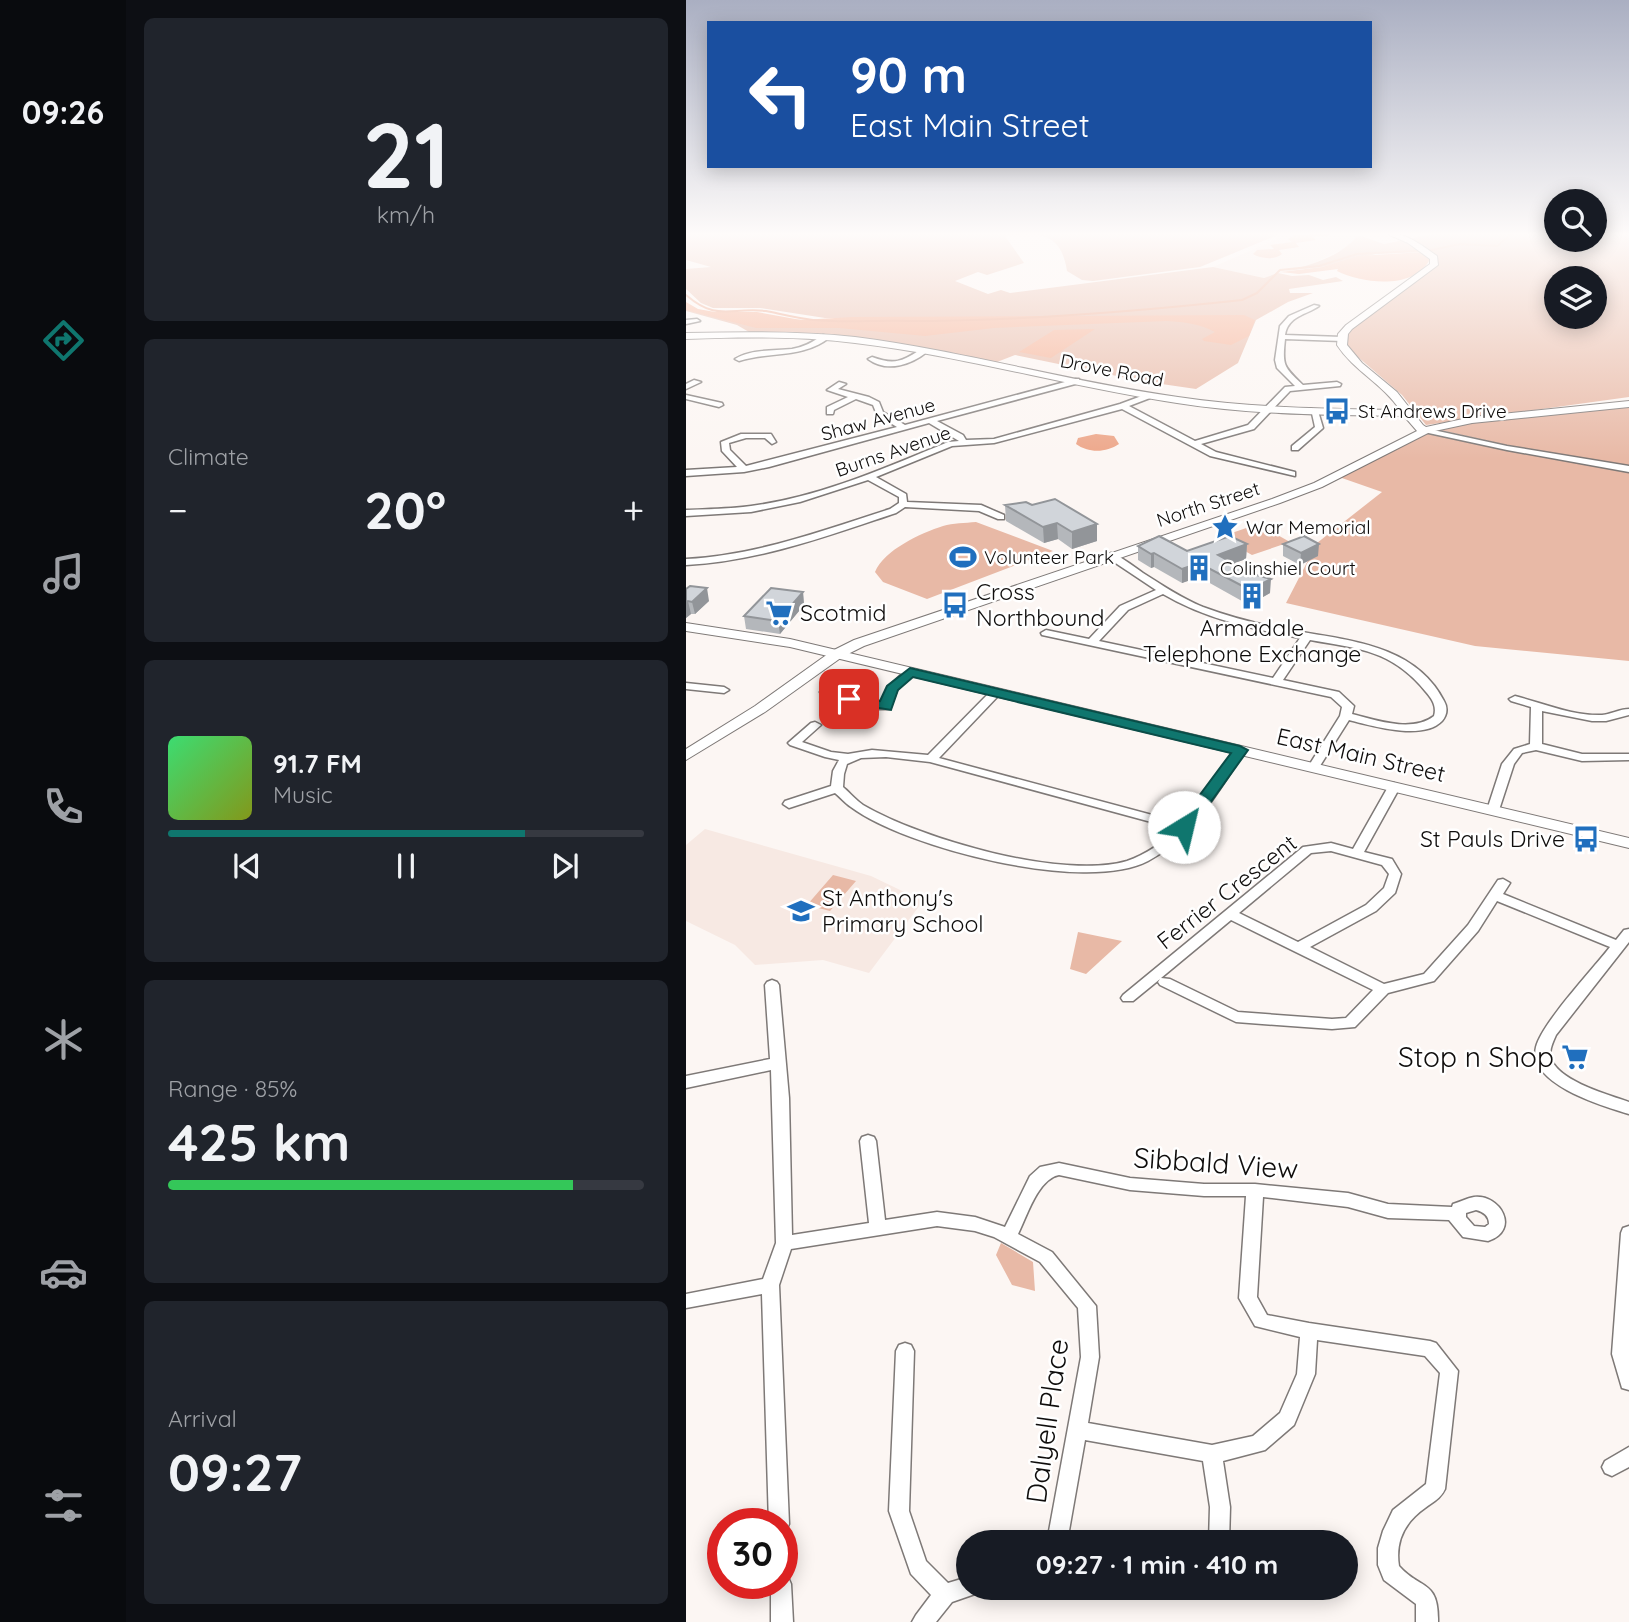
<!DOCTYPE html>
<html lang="en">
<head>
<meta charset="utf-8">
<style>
  body { margin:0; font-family:Quicksand,sans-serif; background:#20242c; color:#f1f3f6; height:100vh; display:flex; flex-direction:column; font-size:26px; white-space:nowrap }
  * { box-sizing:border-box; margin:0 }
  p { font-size:23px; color:#9ea1a6 }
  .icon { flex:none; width:38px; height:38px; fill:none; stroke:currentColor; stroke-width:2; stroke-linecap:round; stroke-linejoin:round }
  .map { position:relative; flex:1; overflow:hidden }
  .details { display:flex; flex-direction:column; gap:18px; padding:18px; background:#0d0f14; width:560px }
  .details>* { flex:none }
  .banner { position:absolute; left:21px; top:21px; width:665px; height:147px; border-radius:0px; box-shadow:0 4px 18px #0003; background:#1a4fa0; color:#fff; overflow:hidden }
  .fabs { position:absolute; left:858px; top:189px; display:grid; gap:14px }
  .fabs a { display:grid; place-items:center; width:63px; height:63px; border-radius:50%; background:#171b24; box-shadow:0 4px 18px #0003; font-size:35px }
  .speed { position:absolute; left:21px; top:1508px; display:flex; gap:14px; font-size:35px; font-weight:700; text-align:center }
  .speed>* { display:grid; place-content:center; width:91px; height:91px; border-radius:50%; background:#171b24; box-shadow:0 4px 18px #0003; line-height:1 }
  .speed .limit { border:10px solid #d22; background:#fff; color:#111 }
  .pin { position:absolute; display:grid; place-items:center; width:60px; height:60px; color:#fff; margin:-30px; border-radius:14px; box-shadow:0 4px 10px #0006 }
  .me { position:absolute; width:77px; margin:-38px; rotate:36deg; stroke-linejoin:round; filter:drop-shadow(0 0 5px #0008) }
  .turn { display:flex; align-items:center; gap:24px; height:147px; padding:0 28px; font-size:32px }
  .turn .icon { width:91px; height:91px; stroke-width:2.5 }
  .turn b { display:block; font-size:49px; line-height:60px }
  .big { font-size:52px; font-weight:700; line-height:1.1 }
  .details .card { flex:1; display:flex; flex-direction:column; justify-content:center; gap:10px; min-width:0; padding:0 24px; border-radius:10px; background:#20242c }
  .details .dial { align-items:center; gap:0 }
  .dial b { font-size:91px; line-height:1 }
  .song { display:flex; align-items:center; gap:21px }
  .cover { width:84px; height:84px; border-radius:10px; background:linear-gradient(135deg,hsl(140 70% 55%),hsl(70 70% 35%)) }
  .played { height:7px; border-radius:4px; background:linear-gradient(90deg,#0f766e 75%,#363941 75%) }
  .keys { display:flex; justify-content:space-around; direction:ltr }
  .heat { display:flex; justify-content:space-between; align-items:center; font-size:38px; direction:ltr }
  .charge { height:10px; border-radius:5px; background:linear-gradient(90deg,#34c759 85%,#363941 0) }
  .trip { position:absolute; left:270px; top:1530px; width:402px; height:70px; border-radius:35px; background:#171b24; box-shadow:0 4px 18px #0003; font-weight:700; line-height:70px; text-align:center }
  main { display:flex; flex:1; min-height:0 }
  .tab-bar { display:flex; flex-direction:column; width:126px; justify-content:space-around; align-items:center; background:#090b0e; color:#9ea1a6 }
  .tab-bar .icon { width:49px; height:49px }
  .tab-bar .active { color:#0f766e }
  .tab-bar b { font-size:32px; color:#f1f3f6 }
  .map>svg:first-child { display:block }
  .built { fill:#f7e9e3 }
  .green { fill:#e8b9a6; fill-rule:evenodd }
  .forest { fill:#f5ae91 }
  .water { fill:#eda78a }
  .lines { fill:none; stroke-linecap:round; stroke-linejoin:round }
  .stream { stroke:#eda78a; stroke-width:2 }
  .street-casing { stroke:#7e7977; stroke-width:3 }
  .secondary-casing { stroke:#7e7977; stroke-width:2 }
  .primary-casing { stroke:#7e7977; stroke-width:2 }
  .street { fill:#fff; fill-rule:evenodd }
  .secondary { fill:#fff; fill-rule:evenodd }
  .primary { fill:#fff; fill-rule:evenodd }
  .wall { fill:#b4b7bb }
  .shaded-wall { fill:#929599 }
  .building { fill:#d1d5da; stroke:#929599; stroke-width:2 }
  .route { fill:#0f766e; stroke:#0a4d48; stroke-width:2 }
  .labels { text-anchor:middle; stroke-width:5; stroke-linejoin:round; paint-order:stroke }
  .far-street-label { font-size:19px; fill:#0f0d0c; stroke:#fff }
  .far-poi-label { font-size:19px; fill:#0f0d0c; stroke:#fff; text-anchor:start }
  .poi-label { font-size:23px; fill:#0f0d0c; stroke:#fff; text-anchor:start }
  .street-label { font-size:23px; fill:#0f0d0c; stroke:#fff }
  .near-poi-label { font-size:28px; fill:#0f0d0c; stroke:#fff; text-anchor:end }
  .near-street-label { font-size:28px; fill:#0f0d0c; stroke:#fff }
</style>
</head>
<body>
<main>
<nav class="tab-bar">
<b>09:26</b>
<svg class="icon active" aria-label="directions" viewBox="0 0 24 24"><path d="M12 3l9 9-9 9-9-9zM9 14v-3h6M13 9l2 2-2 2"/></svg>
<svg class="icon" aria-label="music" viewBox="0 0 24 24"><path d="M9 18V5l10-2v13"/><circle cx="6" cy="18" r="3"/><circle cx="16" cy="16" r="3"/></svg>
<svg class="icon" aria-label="phone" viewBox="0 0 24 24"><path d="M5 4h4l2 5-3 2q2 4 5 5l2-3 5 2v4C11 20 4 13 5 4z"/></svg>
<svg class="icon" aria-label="climate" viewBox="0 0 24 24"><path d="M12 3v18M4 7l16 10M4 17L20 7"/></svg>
<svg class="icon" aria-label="car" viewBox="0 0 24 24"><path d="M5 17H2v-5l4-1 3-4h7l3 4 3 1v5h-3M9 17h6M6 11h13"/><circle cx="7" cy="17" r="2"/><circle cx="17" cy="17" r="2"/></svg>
<svg class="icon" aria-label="filters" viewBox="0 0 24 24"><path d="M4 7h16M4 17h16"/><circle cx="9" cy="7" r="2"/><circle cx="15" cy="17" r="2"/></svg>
</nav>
<section class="details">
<div class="card dial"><b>21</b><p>km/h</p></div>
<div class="card"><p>Climate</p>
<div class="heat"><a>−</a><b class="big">20°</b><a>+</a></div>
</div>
<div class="card">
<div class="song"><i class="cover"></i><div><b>91.7 FM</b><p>Music</p></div></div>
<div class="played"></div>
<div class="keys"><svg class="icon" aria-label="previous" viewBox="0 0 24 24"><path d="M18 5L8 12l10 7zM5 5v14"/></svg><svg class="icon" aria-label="pause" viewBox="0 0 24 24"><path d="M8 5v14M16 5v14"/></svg><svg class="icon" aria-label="next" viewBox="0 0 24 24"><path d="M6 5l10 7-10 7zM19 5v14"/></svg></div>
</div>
<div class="card"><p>Range · 85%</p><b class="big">425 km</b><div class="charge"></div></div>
<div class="card"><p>Arrival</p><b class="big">09:27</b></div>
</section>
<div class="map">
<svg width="943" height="1622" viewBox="0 0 943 1622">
  <rect width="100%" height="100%" fill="#fcf6f3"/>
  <path class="built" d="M607,232H685L672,235L664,246L622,266L578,278L527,267Z
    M19,829L185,876L237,901L183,973L137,960L69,965L49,945L0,921V845Z"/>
  <path class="green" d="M0,232H599L514,267L407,281L396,280L381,271C375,231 352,233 319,236L338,263L301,275L292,272L269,281L302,294L315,290L324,293L527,267L578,278L592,273L606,276L623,275L637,280L650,277L657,281L603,289L604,293H627L602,302L570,320L552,363L510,389L455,381L329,355L311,362L241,349L101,333L63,332L51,325L0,311V309L84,320L245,318H139L74,308H27L15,303L0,289V269L25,267L0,260Z
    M754,232H870V240H908V232H943V397L740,425L716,395L665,351L659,340L666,329L751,264L752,258L745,251L723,239ZM870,278H908V317H870Z
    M672,235L698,244L718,240L737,252L690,254L636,267L599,271C624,266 656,256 672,235Z
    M943,406V466L825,446L754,430L769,425Z
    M743,432L861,458L943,471V661L789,646L600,603L631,543L696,492L653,477Z
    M290,522L367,551L241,599L197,582L189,572C198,550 235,533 257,526C267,523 279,523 290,522Z
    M572,524L604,542L566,555L534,537Z
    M147,875L170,881L144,911L121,905Z
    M392,932L436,941L400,974L384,969Z
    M315,1243L347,1262L349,1291L326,1285L310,1255Z"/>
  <path class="forest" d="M737,252L744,259C729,290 677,284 651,271L652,269L613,274L595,272L636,267L672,256Z
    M0,302L12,309L29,312H71L115,320L166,317L558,315L569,320L563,336L545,345L518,341L516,339L529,332C514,324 499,322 481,321L308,328L239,336L153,328H70L0,310Z
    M409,329L365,358L333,352L368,330Z"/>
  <path class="water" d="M619,232H647L641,236H626L630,240L610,243L613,247L593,250L596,254C589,260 575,259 567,254L571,250L588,249L584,245L606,242L602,239L608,235H624Z
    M410,434L428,436L433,444C420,453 402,453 390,444L392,438Z"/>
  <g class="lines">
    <path class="stream" d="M0,295C31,322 44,307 80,311C95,314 111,318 127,320C158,323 191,320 222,321C334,321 445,312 556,300L571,293L594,270L633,266L671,254L746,250L774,244L811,246L828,232"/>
    <g class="street-casing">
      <path id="street" d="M628,305L633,306C620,315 602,316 599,335L656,337L660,339L656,341L599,339C596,366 598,367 617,385L651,382L655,384L654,386L604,391L568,429L515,444L530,452L609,472V476L524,456L436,409L308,443L266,446L190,477L220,494L221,502L295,505L318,515V519H312L293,511L219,507L210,513C141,536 74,561 0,565V559C71,555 136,531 204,509L213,503V497L182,480L114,502L65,512L0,516V510C22,509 44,509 65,506C134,497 199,468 262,442L273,441L243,423L83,467L58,472L0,476V470L51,467L36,451L35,442L55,434H85L90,442L86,444L79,438H60L43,443L44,450L60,466L211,427L191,415L187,405L170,399L148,410L147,414H141V407L162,397L141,390L153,382L160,384L152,389L183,397L193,402L197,412L219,425L390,379H393V383L251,421L277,435L280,440L308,439L434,404L461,394H464V398L443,406L509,441L562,425L599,387L609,386L591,368L589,360L594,326L603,316Z
        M0,320L11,319L14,321L0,324Z
        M137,335L144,337C117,359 85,351 53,361L49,359C66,349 86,351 106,349C118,347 127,342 137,335Z
        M235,349L242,351C225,365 201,373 182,359L186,357C208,365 216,362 235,349Z
        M8,380L15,382L0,389V384Z
        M0,395L36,403L37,405L33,407L0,399Z
        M625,409L632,411L637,428L612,450H606V446L629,427Z
        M738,428L821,446L943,466V472L821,450L738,432Z
        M425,553C436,557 447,566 457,573C476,585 495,598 517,607C544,617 571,624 599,629C656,640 728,642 758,701C762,708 761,715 756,721C737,741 686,726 663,720L632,769H624L622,767L654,716L656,707L645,697L356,635L355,633L360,630L403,639L434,606L470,590L422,558L420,556ZM477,594C519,619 567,629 614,638L587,678L413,641L442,610ZM624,640C674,649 706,650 740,692C746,699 751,706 748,716C726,733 690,720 666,714L668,706L653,692L597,680Z
        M224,669L229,672L211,690L204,709H187L135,694L134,692L139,689L196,703L202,687L220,670Z
        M0,683L38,687L43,690L38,693L0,689Z
        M309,690L313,691L314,693L313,695L253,758L496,823L550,748L554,747L560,750C530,793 510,835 462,861C400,894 220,848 165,807C159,803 154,797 149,793L103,808L97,804L99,801L145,786L147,771L153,760L139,757L104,745L102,743L125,723L129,722L135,725L116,742L145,752L162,754L186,750L242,755L305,691ZM200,757L244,762L491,829C478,842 459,855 441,861C376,880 235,839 177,805C170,800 164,793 157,787L158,774L161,764L175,758Z
        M829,696C857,703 886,716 916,715C925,714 934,709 943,709V715L920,721H906L856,711V744L896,754H943V760L896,761L850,750L836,753L828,764L813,810L811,813H803L801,810L816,764L828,749L844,744L845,707L825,701L823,699Z
        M708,783L714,787L678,852L706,859L715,874L709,893L690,911L624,947L698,984L738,974L782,925L812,880L817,879L824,883L817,894L930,940L938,930L943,929V942L870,1035C866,1044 862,1052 866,1061C876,1082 923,1095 943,1102V1114C917,1106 841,1084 850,1047C856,1023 907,969 924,947L811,901L792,931L748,981L702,993L669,1027L646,1029L550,1022L474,985L472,982L474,979L447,1001H437L435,998L437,995L617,847L645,843L667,849L702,787ZM645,851L696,865L703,874L698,888L680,905L612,942L553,913L625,853ZM545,920L687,990L660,1018L646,1019L552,1012L484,979L475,978Z
        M86,980L91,982L93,985L103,1098L106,1235L183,1223L174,1141L176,1137L182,1135L188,1137L190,1141L199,1220L251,1212L289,1217L319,1227L344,1176L354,1167L373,1163L444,1178L518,1184H569L662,1193L702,1204L766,1207L767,1204C774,1202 781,1198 788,1197C814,1194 835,1230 802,1241L777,1237L763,1220L702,1218L662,1207L577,1197L571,1297L581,1315L623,1323L744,1341L750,1343L772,1371L759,1489C755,1498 747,1502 739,1508C719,1522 709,1541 713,1566C734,1590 753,1579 752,1622H730V1604L698,1580L692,1565V1548L697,1531L707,1510L740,1484L754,1373L739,1356L631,1340L629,1374L608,1425L579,1450L537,1461L544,1507L543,1542H523L524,1507L517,1461L399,1440L381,1542H361L395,1357L392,1308L354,1262L308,1237L289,1231L251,1226L105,1249L93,1285L103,1524L100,1531L96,1532V1524H83L76,1294L0,1308V1294L77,1279L90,1243L85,1070L0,1088V1076L84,1059L79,985L81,982ZM373,1175L444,1190L518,1196H560L553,1298L569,1326L614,1337L611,1374L594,1413L567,1436L526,1445L402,1423L413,1357L410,1306L366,1252L332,1234C341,1216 352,1179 373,1175ZM790,1210C798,1212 803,1216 803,1224L799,1227L788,1226L780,1217V1213Z
        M943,1226V1390L936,1388L926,1354L935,1233L937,1228Z
        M219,1343L225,1345L228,1351L223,1511L240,1561L262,1583L282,1577V1587H292L289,1594L266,1602L250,1622H226L230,1615L245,1595L225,1574L203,1511L210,1351L213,1345Z
        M943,1447V1467L926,1476L919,1473L916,1467L919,1461Z
        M96,1574L102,1577L105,1584L107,1622H85V1584H96Z"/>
    </g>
    <g class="secondary-casing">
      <path id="secondary" d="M697,232C719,232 734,244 751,256L752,265L666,329L662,334L661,345L676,363L711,392L737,425L740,427L786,417L943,401V407L786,423L744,432L636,487L594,503L178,646L156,657L79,712L0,760V749L69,706L146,651L168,640L586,499L628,483L731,431L718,416C642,415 567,415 491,403C383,387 278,356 169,343C113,336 56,337 0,339V333C56,332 113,331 169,337C278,351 384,382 492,397C566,408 639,409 714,410C697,384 668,371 651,345L652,334L660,325L744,264V259L722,243Z"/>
    </g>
    <g class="primary-casing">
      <path id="primary" d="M0,623L104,639L943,838V848L104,647L0,631Z"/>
    </g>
    <use href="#street" class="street"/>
    <use href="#secondary" class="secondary"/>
    <use href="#primary" class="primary"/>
  </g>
  <path class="wall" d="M340,502L411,541L386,549L372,539L358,543L320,521L319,505Z
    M561,544L560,559L548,563L584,593L563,605L513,577L496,583L468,567L465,568L452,560V546L501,551Z
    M597,544L632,556L614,565L597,556Z
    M0,589L23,601L9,614H5L0,618Z
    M117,592L118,605L94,634L60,629L58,616Z"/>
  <path class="shaded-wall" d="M371,523L372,539L358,543L357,527Z
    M411,524V541L386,549V532Z
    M561,544L560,559L532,569V555Z
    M633,544L632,556L614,565L615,553Z
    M468,553V567L465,568V554Z
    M513,563V577L496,583V569Z
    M585,579L584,593L563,605L564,590Z
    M21,588L23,601L9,614L6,602Z
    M117,592L118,605L94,634L92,621Z
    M2,601L5,614L0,618V603Z"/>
  <path class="building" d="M369,499L411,524L386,532L371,523L357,527L319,505L340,502L346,505Z
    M473,536L501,551L544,536L561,544L532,555L567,574L585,579L564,590L513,563L496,569L468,553L465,554L452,546Z
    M618,536L633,544L615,553L597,544Z
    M4,586L21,588L6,602L2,601L0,603V589Z
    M85,588L117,592L92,621L58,616Z"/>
  <linearGradient id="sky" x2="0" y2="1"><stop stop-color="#aaafc2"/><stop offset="0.51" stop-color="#fefbfa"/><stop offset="1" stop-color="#fefbfa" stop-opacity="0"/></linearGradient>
  <rect width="943" height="459" fill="url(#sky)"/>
  <path class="route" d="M224,668L554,746L562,750L504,831L498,832L490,827L545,753L227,677L212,690L205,710L163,703L156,699L163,695L194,701L201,686Z"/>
  <defs>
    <g id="bus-bare" transform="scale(2.1)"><path d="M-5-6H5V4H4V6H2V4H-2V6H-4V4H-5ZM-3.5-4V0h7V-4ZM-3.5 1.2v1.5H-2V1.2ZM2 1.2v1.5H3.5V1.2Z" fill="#206fbe" stroke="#fff" stroke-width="2.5" paint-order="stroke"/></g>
    <g id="sight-bare" transform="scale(2.1)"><path d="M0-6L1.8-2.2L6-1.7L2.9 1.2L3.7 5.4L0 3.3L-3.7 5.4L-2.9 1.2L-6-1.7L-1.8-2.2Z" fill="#206fbe" stroke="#fff" stroke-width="2.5" paint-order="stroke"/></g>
    <g id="stadium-bare" transform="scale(2.1)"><path d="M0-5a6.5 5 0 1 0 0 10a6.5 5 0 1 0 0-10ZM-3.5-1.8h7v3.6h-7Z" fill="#206fbe" stroke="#fff" stroke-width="2.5" paint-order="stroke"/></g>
    <g id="building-bare" transform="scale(2.1)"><path d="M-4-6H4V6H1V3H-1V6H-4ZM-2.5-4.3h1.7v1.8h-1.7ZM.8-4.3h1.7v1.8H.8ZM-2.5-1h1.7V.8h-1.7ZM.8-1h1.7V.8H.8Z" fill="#206fbe" stroke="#fff" stroke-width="2.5" paint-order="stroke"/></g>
    <g id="supermarket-bare" transform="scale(2.1)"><path d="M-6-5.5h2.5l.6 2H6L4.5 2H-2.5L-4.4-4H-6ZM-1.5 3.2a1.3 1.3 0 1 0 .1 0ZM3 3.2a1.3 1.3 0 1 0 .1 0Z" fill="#206fbe" stroke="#fff" stroke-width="2.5" paint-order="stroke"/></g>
    <g id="school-bare" transform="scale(2.1)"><path d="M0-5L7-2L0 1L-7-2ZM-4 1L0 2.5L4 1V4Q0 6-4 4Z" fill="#206fbe" stroke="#fff" stroke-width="2.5" paint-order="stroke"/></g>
  </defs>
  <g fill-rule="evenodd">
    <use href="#bus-bare" x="651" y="411"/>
    <use href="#sight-bare" x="539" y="527"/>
    <use href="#stadium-bare" x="277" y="557"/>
    <use href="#building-bare" x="513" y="568"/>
    <use href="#building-bare" x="566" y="596"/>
    <use href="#bus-bare" x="269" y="605"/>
    <use href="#supermarket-bare" x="93" y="613"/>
    <use href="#bus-bare" x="900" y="839"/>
    <use href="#school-bare" x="115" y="911"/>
    <use href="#supermarket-bare" x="889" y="1057"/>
  </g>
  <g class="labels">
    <g class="far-street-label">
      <text transform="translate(426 370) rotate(11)" y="7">Drove Road</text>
      <text transform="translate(192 419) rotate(-15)" y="7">Shaw Avenue</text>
      <text transform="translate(207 451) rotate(-19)" y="7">Burns Avenue</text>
      <text transform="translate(522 504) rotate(-18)" y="7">North Street</text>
    </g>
    <g class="far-poi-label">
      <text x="672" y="418">St Andrews Drive</text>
      <text x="560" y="534">War Memorial</text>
      <text x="298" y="564">Volunteer Park</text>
      <text x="534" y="575">Colinshiel Court</text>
    </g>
    <g class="poi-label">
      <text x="290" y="600">Cross<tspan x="290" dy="26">Northbound</tspan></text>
      <text x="114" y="621">Scotmid</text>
      <text x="566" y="636" text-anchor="middle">Armadale<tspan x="566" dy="26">Telephone Exchange</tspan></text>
      <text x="879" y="847" text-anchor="end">St Pauls Drive</text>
      <text x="136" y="906">St Anthony's<tspan x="136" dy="26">Primary School</tspan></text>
    </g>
    <g class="street-label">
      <text transform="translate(675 755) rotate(13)" y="8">East Main Street</text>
      <text transform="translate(541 892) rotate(-38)" y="8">Ferrier Crescent</text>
    </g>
    <g class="near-poi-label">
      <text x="868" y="1067">Stop n Shop</text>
    </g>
    <g class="near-street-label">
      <text transform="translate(530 1163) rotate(4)" y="10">Sibbald View</text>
      <text transform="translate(361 1421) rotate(-82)" y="10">Dalyell Place</text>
    </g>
  </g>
</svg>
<div class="fabs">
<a><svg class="icon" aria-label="search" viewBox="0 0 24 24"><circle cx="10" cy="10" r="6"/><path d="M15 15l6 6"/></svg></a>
<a><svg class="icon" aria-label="layers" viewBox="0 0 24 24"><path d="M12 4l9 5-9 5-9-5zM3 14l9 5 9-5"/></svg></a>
</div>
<div class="speed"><div class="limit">30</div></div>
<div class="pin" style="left:163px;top:699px;background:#d93025"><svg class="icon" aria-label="arrive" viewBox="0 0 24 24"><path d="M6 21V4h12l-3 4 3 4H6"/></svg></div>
<svg class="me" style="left:498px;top:827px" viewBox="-20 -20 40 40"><circle r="19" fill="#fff"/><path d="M0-13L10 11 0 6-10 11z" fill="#0f766e"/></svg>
<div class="trip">09:27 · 1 min · 410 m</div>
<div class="banner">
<div class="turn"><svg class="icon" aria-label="left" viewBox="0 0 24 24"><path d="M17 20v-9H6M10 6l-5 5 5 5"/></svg><div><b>90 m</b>East Main Street</div></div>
</div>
</div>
</main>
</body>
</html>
